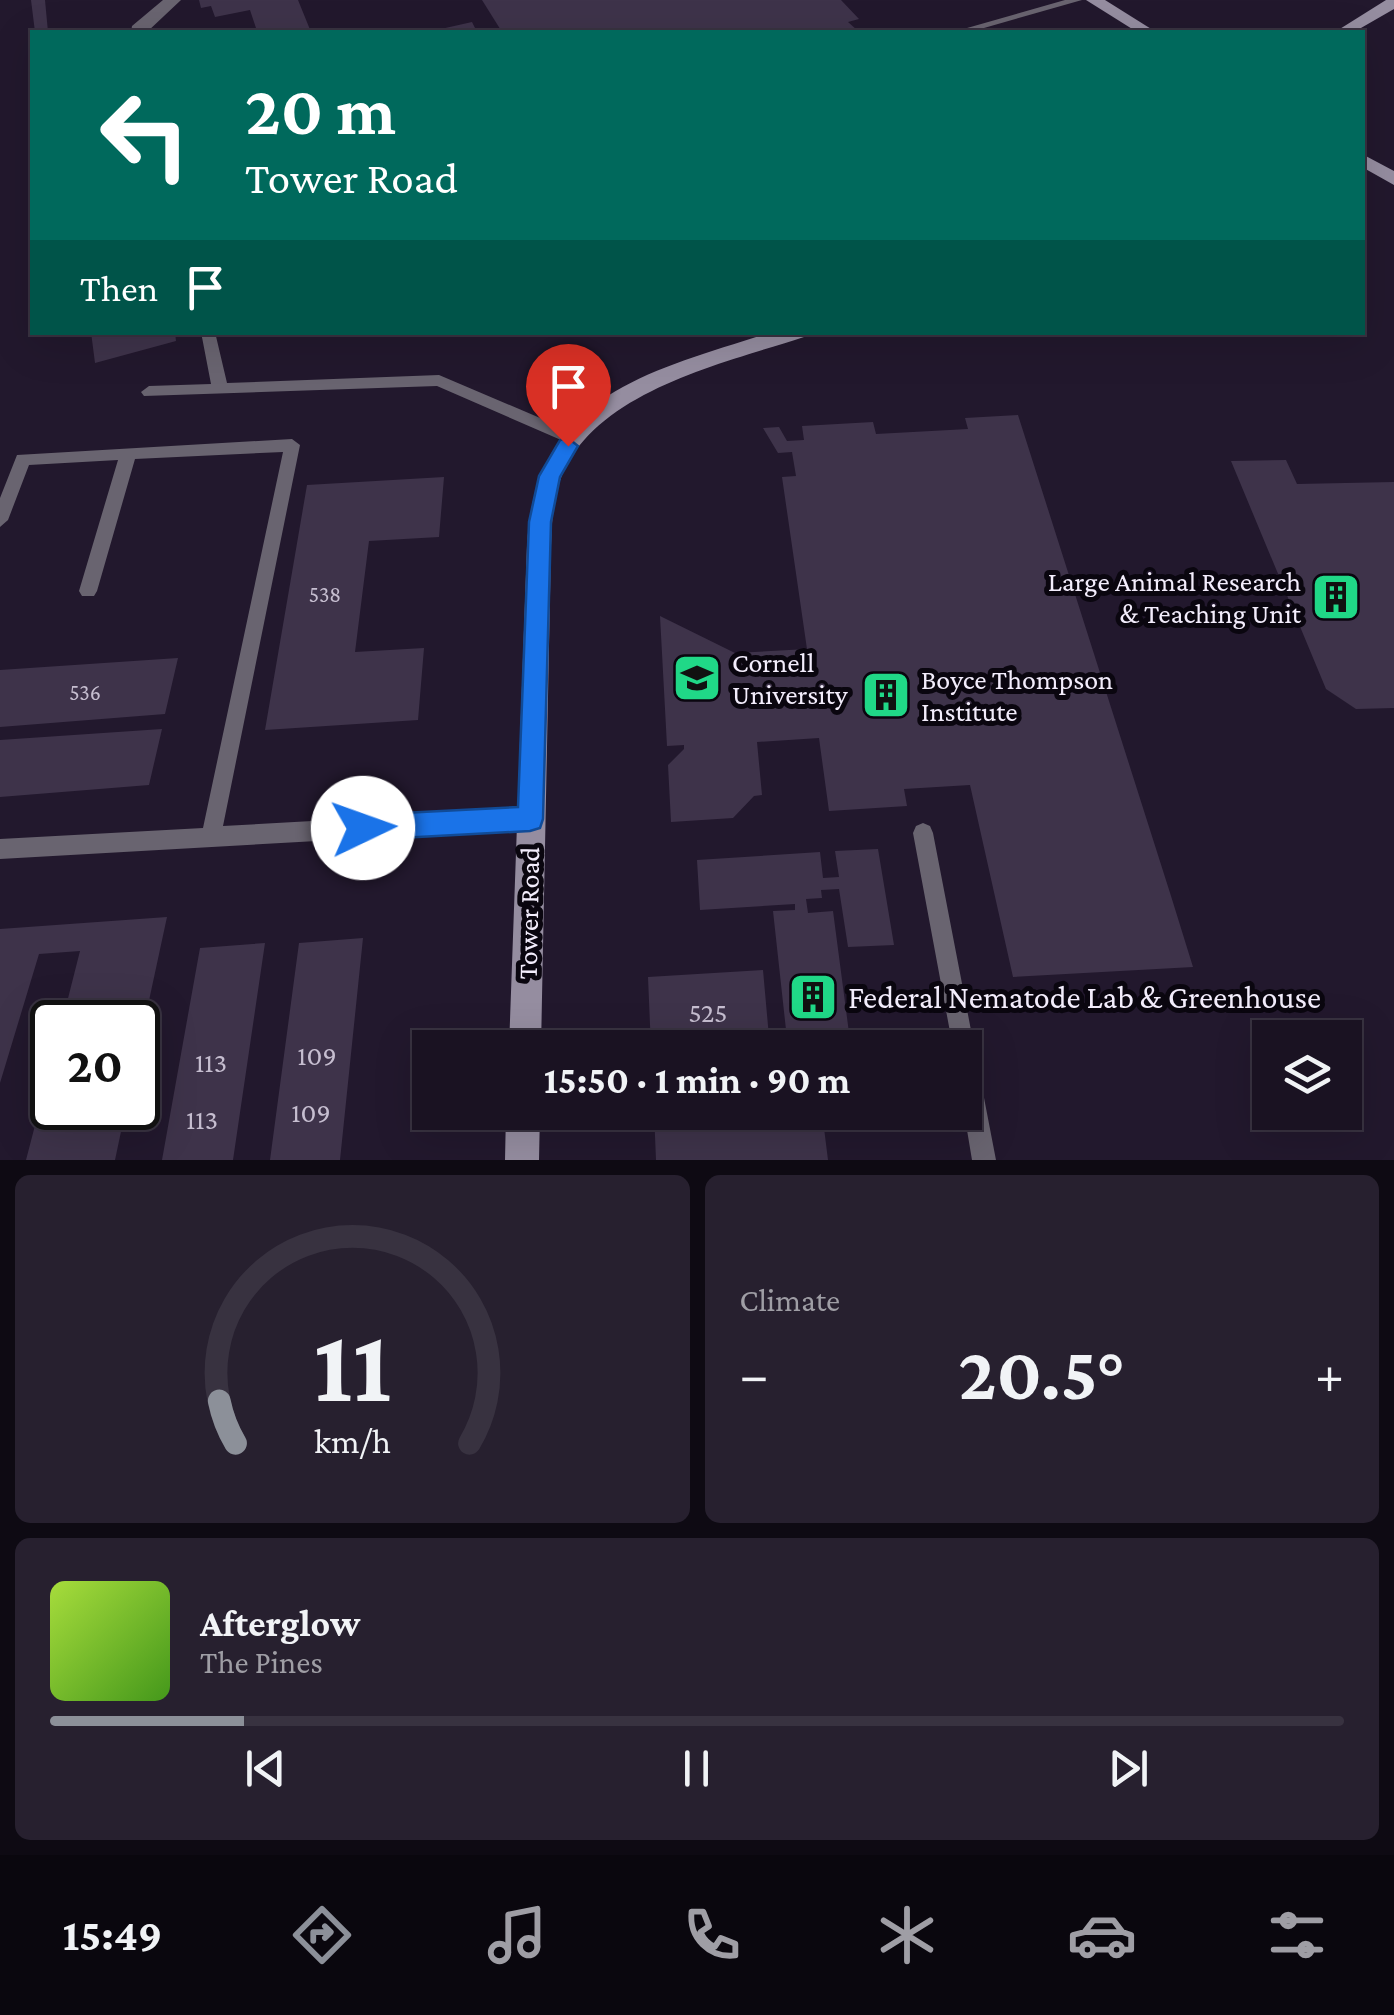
<!DOCTYPE html>
<html lang="en">
<head>
<meta charset="utf-8">
<style>
  body { margin:0; font-family:"Crimson Pro",serif; background:#27202f; color:#f1f3f6; height:100vh; display:flex; flex-direction:column; font-size:38px; white-space:nowrap }
  * { box-sizing:border-box; margin:0 }
  p { font-size:32px; color:#9f9ea5 }
  .icon { flex:none; width:55px; height:55px; fill:none; stroke:currentColor; stroke-width:2; stroke-linecap:round; stroke-linejoin:round }
  .map { position:relative; height:1160px; overflow:hidden }
  .details { display:flex; flex-direction:column; gap:15px; padding:15px; background:#0e0a13; flex:1 }
  .details>* { flex:none }
  .guide { position:absolute; left:30px; top:30px; width:1335px; height:305px; border-radius:0px; box-shadow:0 10px 40px #0002,0 0 0 2px #383240; background:#00695c; color:#fff; overflow:hidden }
  .fabs { position:absolute; left:1252px; top:1020px; display:grid; gap:20px }
  .fabs a { display:grid; place-items:center; width:110px; height:110px; border-radius:0px; background:#1a1222; box-shadow:0 10px 40px #0002,0 0 0 2px #383240; font-size:50px }
  .speed { position:absolute; left:30px; top:1000px; display:flex; gap:20px; font-size:50px; font-weight:700; text-align:center }
  .speed>* { display:grid; place-content:center; width:130px; height:130px; border-radius:50%; background:#1a1222; box-shadow:0 10px 40px #0002,0 0 0 2px #383240; line-height:1 }
  .speed .limit { border:5px solid #111; border-radius:15px; background:#fff; color:#111 }
  .pin { position:absolute; display:grid; place-items:center; width:85px; height:85px; color:#fff; margin:-102px -42px; border-radius:50% 50% 50% 0; rotate:-45deg; box-shadow:0 0 10px #0007 }
  .pin .icon { rotate:45deg }
  .me { position:absolute; width:110px; margin:-55px; rotate:87deg; stroke-linejoin:round; filter:drop-shadow(0 0 8px #0008) }
  .turn { display:flex; align-items:center; gap:35px; height:210px; padding:0 50px; font-size:45px }
  .turn .icon { width:130px; height:130px; stroke-width:2.5 }
  .turn b { display:block; font-size:70px; line-height:85px }
  .then { display:flex; align-items:center; height:95px; padding:0 50px; background:#0003; gap:20px; font-size:38px }
  .big { font-size:75px; font-weight:700; line-height:1.1 }
  .details .widget { flex:1; display:flex; flex-direction:column; justify-content:center; gap:15px; min-width:0; padding:0 35px; border-radius:15px; background:#27202f }
  .details .dial { align-items:center; gap:0 }
  .dial svg { height:260px; overflow:visible; fill:none; stroke:#383240; stroke-width:7; stroke-linecap:round; text-anchor:middle }
  .dial text { fill:#f1f3f6; stroke:none }
  .song { display:flex; align-items:center; gap:30px }
  .cover { width:120px; height:120px; border-radius:15px; background:linear-gradient(135deg,hsl(80 70% 55%),hsl(100 70% 35%)) }
  .played { height:10px; border-radius:5px; background:linear-gradient(90deg,#8c9099 15%,#383240 15%) }
  .keys { display:flex; justify-content:space-around; direction:ltr }
  .heat { display:flex; justify-content:space-between; align-items:center; font-size:55px; direction:ltr }
  .details .tiles { flex:1; display:grid; gap:15px; grid-template-columns:1fr 1fr }
  .widget:last-child { grid-column:span 2 }
  .trip { position:absolute; left:412px; top:1030px; width:570px; height:100px; border-radius:0px; background:#1a1222; box-shadow:0 10px 40px #0002,0 0 0 2px #383240; font-weight:700; line-height:100px; text-align:center }
  .tab-bar { display:flex; height:160px; justify-content:space-around; align-items:center; background:#0a070e; color:#9f9ea5 }
  .tab-bar .icon { width:70px; height:70px }
  .tab-bar .active { color:#8c9099 }
  .tab-bar b { font-size:45px; color:#f1f3f6 }
  .map>svg:first-child { display:block }
  .building { fill:#3e334a }
  .lines { fill:none; stroke-linecap:round; stroke-linejoin:round }
  .lane { fill:#696470; fill-rule:evenodd }
  .street { fill:#696470; fill-rule:evenodd }
  .secondary { fill:#958da0; fill-rule:evenodd }
  .route { fill:#1a73e8; stroke:#114b97; stroke-width:2.5 }
  .labels { text-anchor:middle; stroke-width:10; stroke-linejoin:round; paint-order:stroke }
  .number-label { font-size:22px; fill:#c6bed0 }
  .poi-label { font-size:28px; fill:#f3edfc; stroke:#0a060f; text-anchor:start }
  .street-label { font-size:28px; fill:#f3edfc; stroke:#0a060f }
  .near-number-label { font-size:28px; fill:#c6bed0 }
  .near-poi-label { font-size:32px; fill:#f3edfc; stroke:#0a060f; text-anchor:start }
</style>
</head>
<body>
<div class="map">
<svg width="1394" height="1160" viewBox="0 0 1394 1160">
  <rect width="100%" height="100%" fill="#22182d"/>
  <path class="building" d="M31,0H45L48,32H35Z
    M199,0H298L311,32H243L256,28L250,10L215,17L211,6L201,8Z
    M482,0H841L859,19L848,22L857,30L848,32H502Z
    M472,22L477,32H432V31Z
    M91,332H175L176,341L95,363Z
    M1018,415L1171,896L1193,967L1013,977L970,785L904,789L907,806L829,811L819,738L757,742L762,795L754,796L733,818L671,822L668,765L684,749V745L667,746L660,616L735,653L807,649L782,477L796,476L792,452L778,453L763,428L779,427L787,441L804,440L802,426L873,422L876,434L968,429L965,418Z
    M1286,460L1297,484L1394,482V708L1356,709L1326,689L1231,461Z
    M444,477L439,537L369,541L355,652L424,648L418,720L265,730L307,485Z
    M178,658L165,714L0,727V670Z
    M162,729L149,785L0,797V740Z
    M878,849L894,945L848,947L839,889L821,890L822,898L806,899L808,913L833,911L851,1048H788L773,911L795,910V904L700,910L697,860L820,852L823,878L839,877L835,851Z
    M167,917L139,1047L138,1022H62L80,951L39,954L0,1083V929Z
    M363,938L340,1160H270L299,943Z
    M265,943L233,1160H162L200,948Z
    M763,970L770,1048H651L648,977Z
    M51,1064L52,1108H126L115,1160H26Z
    M654,1112H822L828,1160H656Z"/>
  <g class="lines">
    <path class="lane" d="M1065,0H1082L970,32H953Z
      M201,332H215L227,383L439,375L580,435L582,439L580,443H568L437,386L144,396L141,392L149,386L211,384Z
      M292,439L300,445L223,826L530,809L537,812L540,819L537,826L530,829L0,859V839L203,828L283,452L135,459L97,591L94,596H82L79,591L118,460L29,465L8,520L0,527V498L17,455Z
      M923,823L930,826L933,833L996,1160H972L964,1112L965,1048H953L913,833L916,826Z"/>
    <path class="street" d="M163,0H181L147,32H131L132,26Z"/>
    <path class="secondary" d="M1086,0H1105L1156,32H1137Z
      M1386,0H1394V9L1354,32H1335Z
      M1362,154L1394,171V185L1362,167Z
      M772,332H807L804,337C725,363 594,391 561,478C552,499 552,524 551,546L541,1048H509L527,546C535,394 649,372 772,332Z
      M506,1112H540L539,1160H505Z"/>
  </g>
  <path class="route" d="M568,438L578,446L560,477L551,522L543,819L540,828L530,831L363,840L354,837L350,828L354,819L363,815L518,807L529,522L539,476L560,440Z"/>
  <defs>
    <g id="building-square" transform="scale(2.5)"><rect x="-9" y="-9" width="18" height="18" rx="4" fill="#20d887" stroke="#0a060f"/><path d="M-4-6H4V6H1V3H-1V6H-4ZM-2.5-4.3h1.7v1.8h-1.7ZM.8-4.3h1.7v1.8H.8ZM-2.5-1h1.7V.8h-1.7ZM.8-1h1.7V.8H.8Z" fill="#111"/></g>
    <g id="university-square" transform="scale(2.5)"><rect x="-9" y="-9" width="18" height="18" rx="4" fill="#20d887" stroke="#0a060f"/><path d="M0-5L7-2L0 1L-7-2ZM-4 1L0 2.5L4 1V4Q0 6-4 4Z" fill="#111"/></g>
  </defs>
  <g fill-rule="evenodd">
    <use href="#building-square" x="1336" y="597"/>
    <use href="#university-square" x="697" y="678"/>
    <use href="#building-square" x="886" y="695"/>
    <use href="#building-square" x="813" y="997"/>
  </g>
  <g class="labels">
    <g class="number-label">
      <text x="325" y="602">538</text>
      <text x="85" y="700">536</text>
    </g>
    <g class="poi-label">
      <text x="1301" y="591" text-anchor="end">Large Animal Research<tspan x="1301" dy="32">&amp; Teaching Unit</tspan></text>
      <text x="732" y="672">Cornell<tspan x="732" dy="32">University</tspan></text>
      <text x="921" y="689">Boyce Thompson<tspan x="921" dy="32">Institute</tspan></text>
    </g>
    <g class="street-label">
      <text transform="translate(528 913) rotate(-89)" y="10">Tower Road</text>
    </g>
    <g class="near-number-label">
      <text x="708" y="1022">525</text>
      <text x="317" y="1065">109</text>
      <text x="211" y="1072">113</text>
      <text x="311" y="1122">109</text>
      <text x="202" y="1129">113</text>
    </g>
    <g class="near-poi-label">
      <text x="848" y="1008">Federal Nematode Lab &amp; Greenhouse</text>
    </g>
  </g>
</svg>
<div class="fabs">
<a><svg class="icon" aria-label="layers" viewBox="0 0 24 24"><path d="M12 4l9 5-9 5-9-5zM3 14l9 5 9-5"/></svg></a>
</div>
<div class="speed"><div class="limit">20</div></div>
<div class="pin" style="left:568px;top:446px;background:#d93025"><svg class="icon" aria-label="arrive" viewBox="0 0 24 24"><path d="M6 21V4h12l-3 4 3 4H6"/></svg></div>
<svg class="me" style="left:363px;top:828px" viewBox="-20 -20 40 40"><circle r="19" fill="#fff"/><path d="M0-13L10 11 0 6-10 11z" fill="#1a73e8"/></svg>
<div class="trip">15:50 · 1 min · 90 m</div>
<div class="guide">
<div class="turn"><svg class="icon" aria-label="left" viewBox="0 0 24 24"><path d="M17 20v-9H6M10 6l-5 5 5 5"/></svg><div><b>20 m</b>Tower Road</div></div>
<div class="then">Then<svg class="icon" aria-label="arrive" viewBox="0 0 24 24"><path d="M6 21V4h12l-3 4 3 4H6"/></svg></div>
</div>
</div>
<section class="details">
<div class="tiles">
<div class="widget dial"><svg viewBox="0 0 100 80">
<path d="M14 69A42 42 0 1 1 86 69"/>
<path d="M14 69A42 42 0 0 1 9 56" stroke="#8c9099"/>
<text x="50" y="56" font-size="32" font-weight="700">11</text>
<text x="50" y="72" font-size="11">km/h</text>
</svg></div>
<div class="widget"><p>Climate</p>
<div class="heat"><a>−</a><b class="big">20.5°</b><a>+</a></div>
</div>
<div class="widget">
<div class="song"><i class="cover"></i><div><b>Afterglow</b><p>The Pines</p></div></div>
<div class="played"></div>
<div class="keys"><svg class="icon" aria-label="previous" viewBox="0 0 24 24"><path d="M18 5L8 12l10 7zM5 5v14"/></svg><svg class="icon" aria-label="pause" viewBox="0 0 24 24"><path d="M8 5v14M16 5v14"/></svg><svg class="icon" aria-label="next" viewBox="0 0 24 24"><path d="M6 5l10 7-10 7zM19 5v14"/></svg></div>
</div>
</div>
</section>
<nav class="tab-bar">
<b>15:49</b>
<svg class="icon active" aria-label="directions" viewBox="0 0 24 24"><path d="M12 3l9 9-9 9-9-9zM9 14v-3h6M13 9l2 2-2 2"/></svg>
<svg class="icon" aria-label="music" viewBox="0 0 24 24"><path d="M9 18V5l10-2v13"/><circle cx="6" cy="18" r="3"/><circle cx="16" cy="16" r="3"/></svg>
<svg class="icon" aria-label="phone" viewBox="0 0 24 24"><path d="M5 4h4l2 5-3 2q2 4 5 5l2-3 5 2v4C11 20 4 13 5 4z"/></svg>
<svg class="icon" aria-label="climate" viewBox="0 0 24 24"><path d="M12 3v18M4 7l16 10M4 17L20 7"/></svg>
<svg class="icon" aria-label="car" viewBox="0 0 24 24"><path d="M5 17H2v-5l4-1 3-4h7l3 4 3 1v5h-3M9 17h6M6 11h13"/><circle cx="7" cy="17" r="2"/><circle cx="17" cy="17" r="2"/></svg>
<svg class="icon" aria-label="filters" viewBox="0 0 24 24"><path d="M4 7h16M4 17h16"/><circle cx="9" cy="7" r="2"/><circle cx="15" cy="17" r="2"/></svg>
</nav>
</body>
</html>
